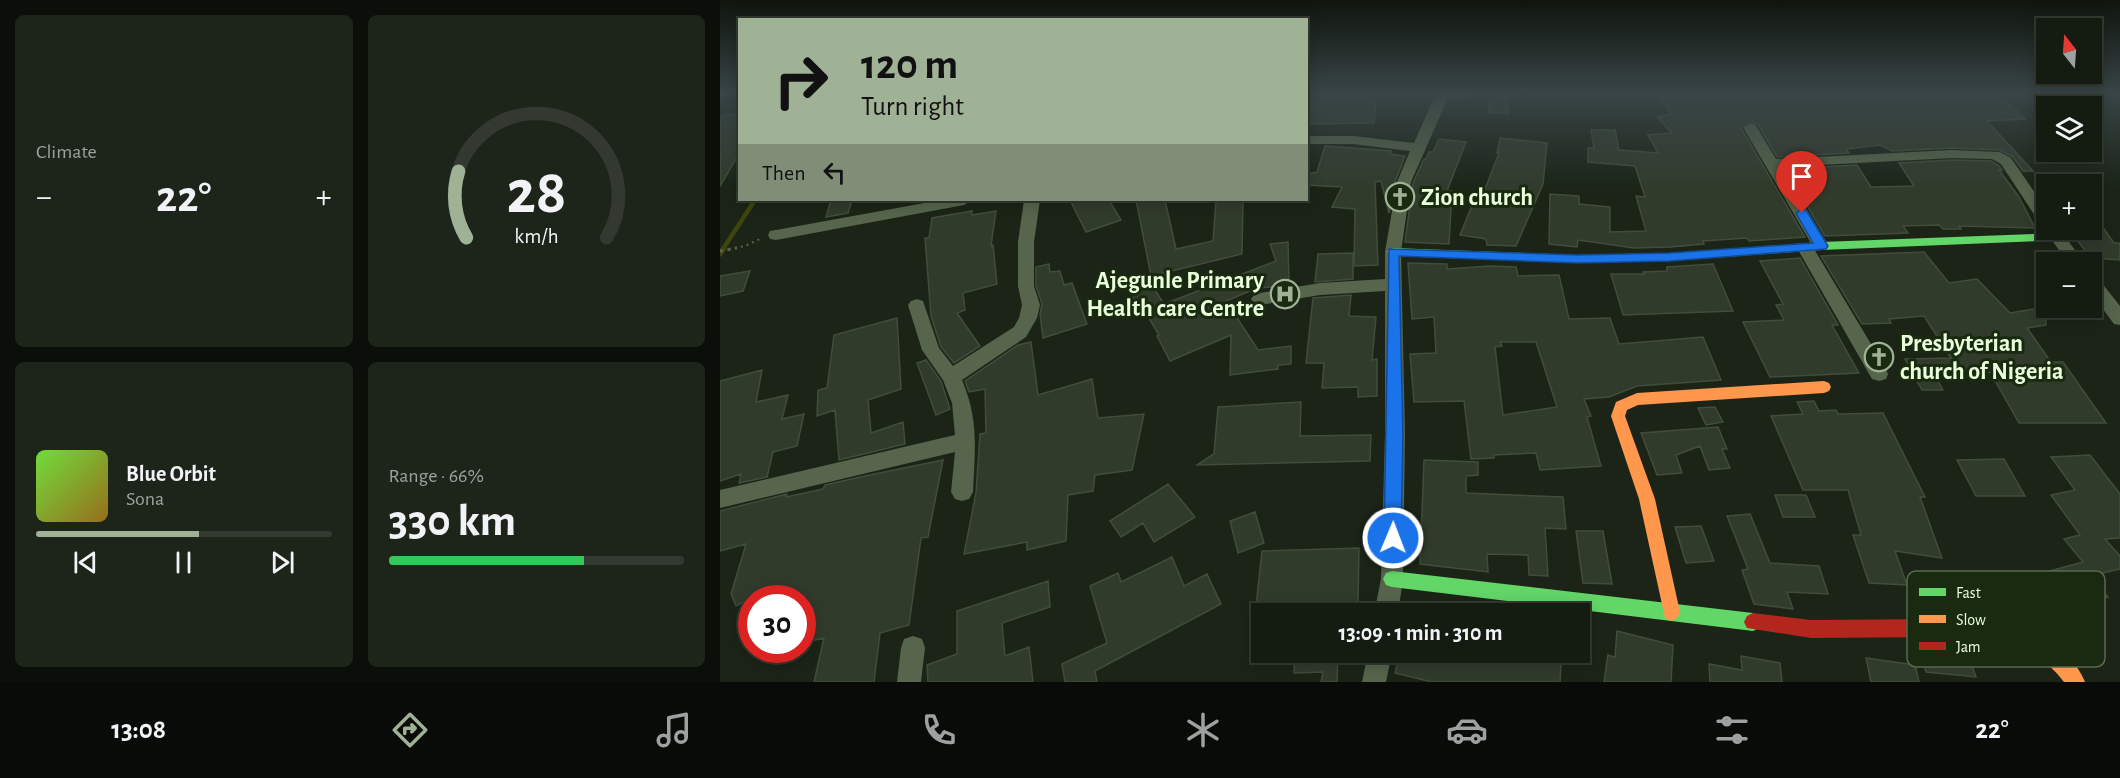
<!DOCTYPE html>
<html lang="en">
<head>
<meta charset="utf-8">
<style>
  body { margin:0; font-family:"Alegreya Sans",sans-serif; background:#1d241a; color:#f1f3f6; height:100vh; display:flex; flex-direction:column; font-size:22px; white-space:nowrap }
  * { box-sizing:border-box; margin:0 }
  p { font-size:20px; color:#9da19f }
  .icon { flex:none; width:33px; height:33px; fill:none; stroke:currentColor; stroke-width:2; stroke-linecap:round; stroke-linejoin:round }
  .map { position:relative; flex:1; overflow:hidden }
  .side { display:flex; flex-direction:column; gap:15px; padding:15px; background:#0b0f09; width:720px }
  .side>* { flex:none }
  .hud { position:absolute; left:18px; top:18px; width:570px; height:183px; border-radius:0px; box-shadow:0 3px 15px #0003,0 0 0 2px #333931; background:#a0b296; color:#111; overflow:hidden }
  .needle { width:39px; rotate:343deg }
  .controls { position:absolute; left:1316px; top:18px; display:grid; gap:12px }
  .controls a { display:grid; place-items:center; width:66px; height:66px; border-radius:0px; background:#141b11; box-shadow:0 3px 15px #0003,0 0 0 2px #333931; font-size:30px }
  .speed { position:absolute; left:18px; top:585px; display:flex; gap:12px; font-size:30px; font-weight:700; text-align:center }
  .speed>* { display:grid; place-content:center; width:78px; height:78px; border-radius:50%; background:#141b11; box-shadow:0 3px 15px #0003,0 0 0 2px #333931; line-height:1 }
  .speed .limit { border:9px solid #d22; background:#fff; color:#111 }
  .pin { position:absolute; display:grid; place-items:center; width:51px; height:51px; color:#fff; margin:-62px -26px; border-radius:50% 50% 50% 0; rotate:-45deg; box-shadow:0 0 6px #0007 }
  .pin .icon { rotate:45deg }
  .me { position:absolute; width:66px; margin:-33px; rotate:1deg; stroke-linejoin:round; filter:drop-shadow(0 0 4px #0008) }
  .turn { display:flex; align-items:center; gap:21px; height:126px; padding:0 24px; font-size:27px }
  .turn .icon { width:78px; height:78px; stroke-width:2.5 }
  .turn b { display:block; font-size:42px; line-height:51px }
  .then { display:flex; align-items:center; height:57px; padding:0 24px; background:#0003; gap:12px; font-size:22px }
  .big { font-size:45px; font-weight:600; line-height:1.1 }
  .side .card { flex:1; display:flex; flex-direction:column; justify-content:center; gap:9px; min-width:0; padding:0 21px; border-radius:9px; background:#1d241a }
  .side .dial { align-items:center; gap:0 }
  .dial svg { height:156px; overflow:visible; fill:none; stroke:#333931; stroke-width:7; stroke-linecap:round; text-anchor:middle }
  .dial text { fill:#f1f3f6; stroke:none }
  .song { display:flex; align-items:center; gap:18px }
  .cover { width:72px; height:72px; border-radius:9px; background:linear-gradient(135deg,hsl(100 70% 55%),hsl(40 70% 35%)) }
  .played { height:6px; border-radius:3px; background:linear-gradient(90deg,#a0b296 55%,#333931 55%) }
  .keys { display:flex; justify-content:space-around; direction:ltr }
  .heat { display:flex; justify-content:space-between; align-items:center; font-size:33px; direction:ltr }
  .charge { height:9px; border-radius:4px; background:linear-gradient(90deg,#34c759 66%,#333931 0) }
  .side .tiles { flex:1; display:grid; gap:15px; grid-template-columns:repeat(2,1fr) }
  .trip { position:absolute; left:531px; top:603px; width:339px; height:60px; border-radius:0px; background:#141b11; box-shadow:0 3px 15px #0003,0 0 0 2px #333931; font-weight:600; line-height:60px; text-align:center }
  .tabs { display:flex; height:96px; justify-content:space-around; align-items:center; background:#080b07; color:#9da19f }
  .tabs .icon { width:42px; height:42px }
  .tabs .on { color:#a0b296 }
  .tabs b { font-size:27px; color:#f1f3f6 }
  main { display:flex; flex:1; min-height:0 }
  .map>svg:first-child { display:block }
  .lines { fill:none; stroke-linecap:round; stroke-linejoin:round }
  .stream-far1 { stroke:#3d460c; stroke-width:4.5 }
  .stream { stroke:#3d460c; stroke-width:5 }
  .building { fill:#313b2c; stroke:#404e39; stroke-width:1.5; fill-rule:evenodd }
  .path-far1 { stroke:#5f6048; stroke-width:2; stroke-dasharray:2 4; stroke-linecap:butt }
  .path { stroke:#5f6048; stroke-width:3; stroke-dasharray:3 4.5; stroke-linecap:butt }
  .street { fill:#56654c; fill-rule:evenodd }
  .fast { fill:#63d668; fill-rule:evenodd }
  .slow { fill:#ff974d; fill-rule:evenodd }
  .jam { fill:#b3261e; fill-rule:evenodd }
  .route { fill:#1a73e8; stroke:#114b97; stroke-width:1.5 }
  .labels { text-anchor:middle; stroke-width:6; stroke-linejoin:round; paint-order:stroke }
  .poi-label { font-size:24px; font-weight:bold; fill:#e8ffda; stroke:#192a11; text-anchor:start }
  .key { fill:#192a11; stroke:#576a4d; stroke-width:1.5 }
  .key-label { font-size:16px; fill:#e8ffda }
</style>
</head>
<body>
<main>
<section class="side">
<div class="tiles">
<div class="card"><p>Climate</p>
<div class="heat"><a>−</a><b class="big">22°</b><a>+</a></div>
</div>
<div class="card dial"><svg viewBox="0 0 100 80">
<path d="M14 69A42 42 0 1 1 86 69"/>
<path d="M14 69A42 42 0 0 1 10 35" stroke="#a0b296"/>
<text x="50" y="56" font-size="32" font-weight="700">28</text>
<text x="50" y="72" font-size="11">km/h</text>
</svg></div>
<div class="card">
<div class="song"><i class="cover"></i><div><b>Blue Orbit</b><p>Sona</p></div></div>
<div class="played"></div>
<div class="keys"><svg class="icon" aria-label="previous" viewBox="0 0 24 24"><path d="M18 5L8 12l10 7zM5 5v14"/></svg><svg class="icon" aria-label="pause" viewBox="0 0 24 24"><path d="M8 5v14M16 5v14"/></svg><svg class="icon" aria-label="next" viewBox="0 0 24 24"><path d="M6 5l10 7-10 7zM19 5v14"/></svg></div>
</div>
<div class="card"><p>Range · 66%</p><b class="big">330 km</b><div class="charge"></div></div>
</div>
</section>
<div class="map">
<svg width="1400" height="682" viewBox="0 0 1400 682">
  <rect width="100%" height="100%" fill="#1b2417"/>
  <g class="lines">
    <path class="stream-far1" d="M3,249L35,200"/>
    <path class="stream" d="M0,254L4,248"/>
  </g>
  <path class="building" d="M586,93H657L654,123L586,124Z
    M966,93H1144L1150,98L1182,93L1279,95L1305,119L1267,121L1313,171H1303L1293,157L1280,150L1232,148L1172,151L1160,145L1126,149L1129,153L1057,157L1037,123L1030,121L1022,125L1021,128L1085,237L1029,241L1027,238L983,241L984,244L950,247L914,248L858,240L857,247L829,244L830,194L859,196V204L890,207V232L926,231L916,196L925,197L915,166L868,162V148H874L871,130H895L899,150L938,153L928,135L952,133L937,117L952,114L938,98Z
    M770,94H787L788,114L768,112Z
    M20,113V152L0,186V116Z
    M780,138L827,143L823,184L796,246L767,245L766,239L740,235L757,193L763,194L779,153H777Z
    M719,139L746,142L727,191H732L729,244L685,242L693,183L704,159H706L709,152H713Z
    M605,146L671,151L670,154L685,156L675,182L669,213L661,181L655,182L658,265L634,266L635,209L612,207L622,187L586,185V174L597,172Z
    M1232,160L1271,161L1279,166L1282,170H1279L1299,197L1315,228L1239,226L1241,229H1223L1219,225L1183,226L1188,233L1105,236L1065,169L1137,165L1151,187L1194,186L1179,163Z
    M111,200H132L128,213L106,217Z
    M350,200H389L401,220L366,232Z
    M416,200H445L456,249L493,241L496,200H523L522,254L431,276Z
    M252,211V215L276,211L271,246L273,245L277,284L243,293L245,310L237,313L260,346L234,363L221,347L211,316L205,238H209L212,218Z
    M1371,211L1394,243H1400V260L1371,258L1349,230H1371Z
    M568,242L569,286L537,288L506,301L538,350L571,346V364L558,365V369L510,375L511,335L450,361L437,336L439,335L423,308L420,309L405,285L426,276L444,304L556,261L550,244Z
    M1204,252L1229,283L1257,279L1290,313L1326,307V325L1307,328L1331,362H1343L1386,423H1299L1270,372L1213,373L1223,390H1202L1185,359L1231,358L1204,316L1169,319L1171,323L1142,324L1101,256Z
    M633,253V279L595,282L598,254Z
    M1080,258L1118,325H1112L1139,373L1050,377L1023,322L1064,320L1056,305L1063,304L1040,261Z
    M688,263L727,264V269L770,266L796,267L798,276L839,275L849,319L890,318L899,344L983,337L1001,380L917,386L889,397L864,399L871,416L867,417L881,466L820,470L816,453L774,455V458L751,459L744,401L694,402L690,354L716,353L714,317L692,319ZM780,342H816L837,407L783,415L775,347L782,346Z
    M329,264L330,272L340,271L344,285L352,283L367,324L323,338L320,314L322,304L316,286V267Z
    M993,264L1013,311L903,315L891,274H924L923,272L947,271V267Z
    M30,271L23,291L0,296V276Z
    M631,295L629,316L656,317L652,360L657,359V396L638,397V387L602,388L604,363H586L593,298Z
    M177,318L181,389L148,400L151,433L183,422L185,444L119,460L115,410L97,416L98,390L107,388L114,335Z
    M311,342L318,395L372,379L378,418L424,414L412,470L375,475L373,491L348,495L346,541L307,550V542L244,554L256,493L260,434L266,433L265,389L249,392L245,381L298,345Z
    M206,360L221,381L230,409L216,415L197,363Z
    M42,370L36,402L68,395L62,419L84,414L77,446L53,452L47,477L19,483L21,474L0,481V381Z
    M1094,401L1099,411L1116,410L1118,414L1163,413L1205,497H1200L1222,558L1175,551L1187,585L1149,583L1133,535H1141L1128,490H1083L1051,416L1083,414L1077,402Z
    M581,402L580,436L651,435L650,461L477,465L494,454L498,407Z
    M995,407L1003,422L986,425L978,408Z
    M998,427L1007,449H1002L1010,468L989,470L980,446L956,455L962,473L937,475L921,433Z
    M1370,455L1400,494V538L1385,539L1400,556V569L1370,576L1388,597L1343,609L1315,575L1363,562L1344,539L1360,535L1331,495L1355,490L1331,457Z
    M1284,459L1305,496H1256L1237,460Z
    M223,460L208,537L201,538L189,625L160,633L154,682H94L104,638L82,643L89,605L82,607V598H30L16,606L11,594L26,544L0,551V511L67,494L66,497L103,489L105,485L145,476Z
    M704,460L758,462V475L746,476V493L843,497L846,529L825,528L828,576L809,575L808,555L767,554L768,572L700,564Z
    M448,484L475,517L434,542L423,523L401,537L390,521Z
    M1055,495H1086L1095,517H1063Z
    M535,512L544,543L518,553L510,521Z
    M1030,514L1050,563L1099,566L1108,594L1067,592L1073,609L1034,604L1022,570L1028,569L1007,516Z
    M981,526L994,561L966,563L955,527Z
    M856,531H883L892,584L863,583Z
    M639,548L638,602L578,604L577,614H541L542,605L536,606L542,551Z
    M452,557L464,586L487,574L501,604L375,671L377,682H345L342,664L387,643L370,586L398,573L401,582Z
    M328,581L330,607L282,623L285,656L309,647L313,682H208L207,665L237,654V611Z
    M897,631L953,645L951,682H884L888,655L895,657Z
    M1199,649L1248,654L1256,677L1206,672Z
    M575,652H618L617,682H601L603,672L574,673Z
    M680,652H842L840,682H712L675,673Z
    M1021,656L1060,663L1062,682H990L989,664L1022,670Z
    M1146,658L1195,665L1199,682H1151Z"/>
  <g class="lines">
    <path class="path-far1" d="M9,249L25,246L40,239"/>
    <path class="path" d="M0,251L17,248"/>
    <path class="street" d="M716,93H761L755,97L727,100L691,182L681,252L685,434L683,579L678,614H654L661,579L665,434V291L600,295L540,305L534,303L531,299L534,295L540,293L600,283L665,279V252L677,182L690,151L633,144H586V136H633L694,143Z
      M1030,123L1035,124L1056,159L1232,150L1280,152L1291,158L1326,209V226L1321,225L1281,164L1272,159L1232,158L1061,167L1109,246L1107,250H1095L1023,127Z
      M221,200H252L244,205L56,240L50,239L48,235L50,231L56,230Z
      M304,200H320L314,242V286L320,305L317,318L306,337L242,380C259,420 255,449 253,492L249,499L242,501L235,499L231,492L235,452L0,508V490L235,435L232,403L223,380L202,350L188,305L191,301L197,299L203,301L219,348L233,366L294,327L299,318L302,305L298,286V242Z
      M1326,227V230H1340L1364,262H1348L1324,230Z
      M1085,243L1091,244L1166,369L1168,374L1166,379L1159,381L1152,379L1077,248L1079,244Z
      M1371,275L1377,277L1400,306V325L1394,324L1371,293Z
      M193,636L202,639L205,648L201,682H177L181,648L184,639Z
      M648,652H672L666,682H642Z"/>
    <path class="fast" d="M1337,233L1343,237L1341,240L1101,250L950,261L857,263L673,256L667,252L673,248L857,255L950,253L1101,242Z
      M672,571L1033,613L1039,616L1042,622L1039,628L1033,631L672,587L666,585L663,579L666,573Z"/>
    <path class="slow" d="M1104,381L1109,383L1111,387L1109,391L1104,393L918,405L907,410L905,416L935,499L960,612L957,618L951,621L945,618L919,499L891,416L896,402L917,393Z
      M1225,619C1274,620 1344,630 1365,682H1344C1323,653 1290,642 1255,638C1243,637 1230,639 1219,634L1216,628L1219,622Z"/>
    <path class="jam" d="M0,93H11L0,98Z
      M1033,613L1091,620L1225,619L1231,622L1234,628L1231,634L1225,637L1091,638L1027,628L1024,622L1027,616Z"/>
  </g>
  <linearGradient id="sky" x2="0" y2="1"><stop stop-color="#0f140d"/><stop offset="0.49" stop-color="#394547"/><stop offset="1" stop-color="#394547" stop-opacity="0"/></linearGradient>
  <rect width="1400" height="189" fill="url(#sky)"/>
  <path class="route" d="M1082,209L1086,210L1108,246L1106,249L950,261L857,263L679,256L683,435L681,538L679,543L673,546L667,543L664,538L669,249L857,255L950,253L1093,243L1076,213Z"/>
  <defs>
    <g id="church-ring" transform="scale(1.5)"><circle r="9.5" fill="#192a11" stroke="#a0b296" stroke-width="1.5"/><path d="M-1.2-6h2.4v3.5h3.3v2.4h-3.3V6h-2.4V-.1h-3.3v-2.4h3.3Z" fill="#a0b296"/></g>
    <g id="hospital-ring" transform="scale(1.5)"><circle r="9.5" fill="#192a11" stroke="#a0b296" stroke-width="1.5"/><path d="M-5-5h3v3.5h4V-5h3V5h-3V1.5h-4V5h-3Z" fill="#a0b296"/></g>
  </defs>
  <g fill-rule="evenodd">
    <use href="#church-ring" x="680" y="197"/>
    <use href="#hospital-ring" x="565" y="294"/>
    <use href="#church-ring" x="1159" y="357"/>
  </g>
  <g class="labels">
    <g class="poi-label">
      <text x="701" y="205">Zion church</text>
      <text x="544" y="288" text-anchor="end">Ajegunle Primary<tspan x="544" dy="28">Health care Centre</tspan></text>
      <text x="1180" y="351">Presbyterian<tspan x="1180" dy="28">church of Nigeria</tspan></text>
    </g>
  </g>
  <rect x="1187" y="571" width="198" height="96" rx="9" class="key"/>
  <rect x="1199" y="588" width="27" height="8" fill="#63d668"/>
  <rect x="1199" y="615" width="27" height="8" fill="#ff974d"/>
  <rect x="1199" y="642" width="27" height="8" fill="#b3261e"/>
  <g class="key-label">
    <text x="1236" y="598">Fast</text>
    <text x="1236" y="625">Slow</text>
    <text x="1236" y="652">Jam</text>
  </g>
</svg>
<div class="controls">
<a><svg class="needle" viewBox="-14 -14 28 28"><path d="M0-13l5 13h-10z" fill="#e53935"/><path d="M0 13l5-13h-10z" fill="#9da19f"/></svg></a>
<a><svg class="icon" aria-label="layers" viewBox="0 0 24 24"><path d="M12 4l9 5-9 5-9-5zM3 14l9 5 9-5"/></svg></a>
<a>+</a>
<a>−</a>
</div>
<div class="speed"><div class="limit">30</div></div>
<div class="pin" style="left:1082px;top:213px;background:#d93025"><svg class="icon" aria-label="arrive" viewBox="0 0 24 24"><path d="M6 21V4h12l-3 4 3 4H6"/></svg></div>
<svg class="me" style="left:673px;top:538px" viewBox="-20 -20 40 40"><circle r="17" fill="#1a73e8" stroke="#fff" stroke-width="3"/><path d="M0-11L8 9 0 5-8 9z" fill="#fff"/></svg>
<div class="trip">13:09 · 1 min · 310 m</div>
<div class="hud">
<div class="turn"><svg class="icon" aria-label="right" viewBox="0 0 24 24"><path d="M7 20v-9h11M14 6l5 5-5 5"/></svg><div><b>120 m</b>Turn right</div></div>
<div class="then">Then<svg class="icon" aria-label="left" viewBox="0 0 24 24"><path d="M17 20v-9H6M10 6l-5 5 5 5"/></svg></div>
</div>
</div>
</main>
<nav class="tabs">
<b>13:08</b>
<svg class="icon on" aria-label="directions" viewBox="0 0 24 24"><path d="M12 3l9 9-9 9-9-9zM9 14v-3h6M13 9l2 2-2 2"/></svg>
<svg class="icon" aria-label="music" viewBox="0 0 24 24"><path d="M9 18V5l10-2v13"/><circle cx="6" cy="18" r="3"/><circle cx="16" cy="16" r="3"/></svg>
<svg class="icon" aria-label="phone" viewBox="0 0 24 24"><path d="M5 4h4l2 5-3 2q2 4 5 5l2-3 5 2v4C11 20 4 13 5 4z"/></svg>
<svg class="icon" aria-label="climate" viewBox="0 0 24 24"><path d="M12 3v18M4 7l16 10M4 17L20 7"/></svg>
<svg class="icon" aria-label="car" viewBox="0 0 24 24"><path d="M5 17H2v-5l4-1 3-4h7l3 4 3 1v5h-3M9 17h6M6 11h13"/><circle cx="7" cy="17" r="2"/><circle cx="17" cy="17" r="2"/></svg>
<svg class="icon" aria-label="filters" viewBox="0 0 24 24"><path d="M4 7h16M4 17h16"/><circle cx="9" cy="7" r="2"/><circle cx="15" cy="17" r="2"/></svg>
<b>22°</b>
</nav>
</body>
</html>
